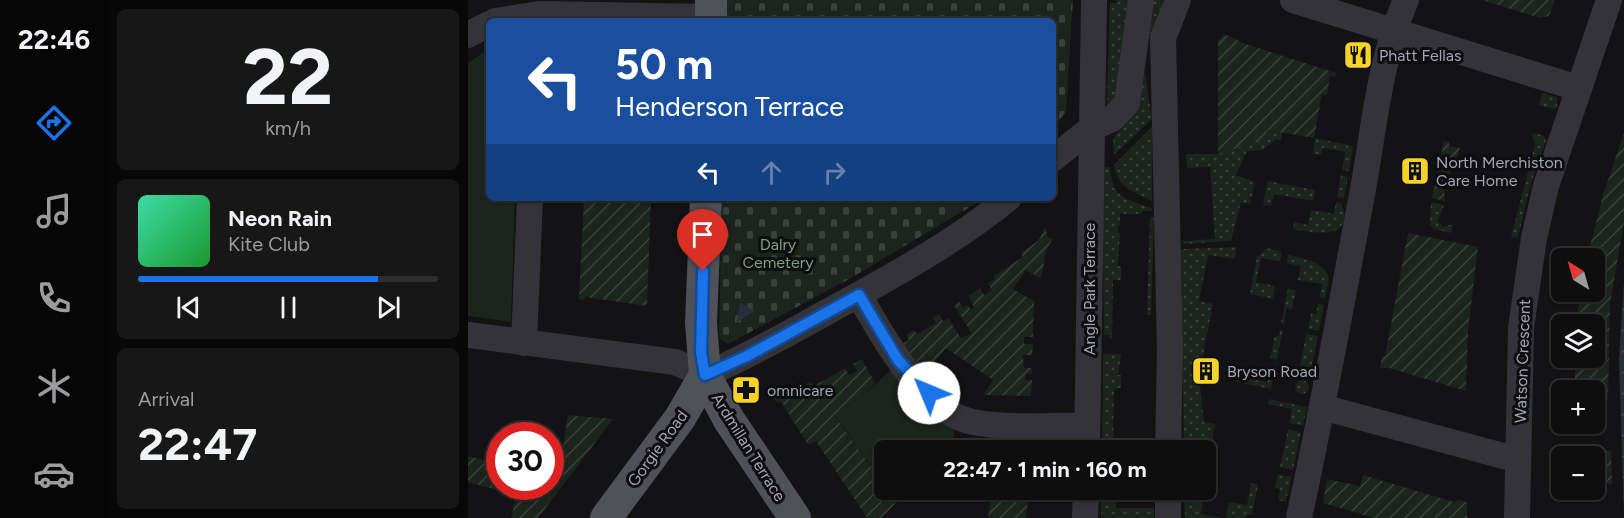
<!DOCTYPE html>
<html lang="en">
<head>
<meta charset="utf-8">
<style>
  body { margin:0; font-family:Figtree,sans-serif; background:#171718; color:#f1f3f6; height:100vh; display:flex; flex-direction:column; font-size:22px; white-space:nowrap }
  * { box-sizing:border-box; margin:0 }
  p { font-size:20px; color:#9b9c9e }
  .icon { flex:none; width:33px; height:33px; fill:none; stroke:currentColor; stroke-width:2; stroke-linecap:round; stroke-linejoin:round }
  .map { position:relative; flex:1; overflow:hidden }
  .sheet { display:flex; flex-direction:column; gap:9px; padding:9px; background:#080808; width:360px }
  .sheet>* { flex:none }
  .top-card { position:absolute; left:18px; top:18px; width:570px; height:183px; border-radius:9px; box-shadow:0 2px 4px #0004,0 0 0 2px #2e2e2f; background:#1a4fa0; color:#fff; overflow:hidden }
  .needle { width:39px; rotate:323deg }
  .fabs { position:absolute; left:1083px; top:248px; display:grid; gap:12px }
  .fabs a { display:grid; place-items:center; width:54px; height:54px; border-radius:9px; background:#0e0e0f; box-shadow:0 2px 4px #0004,0 0 0 2px #2e2e2f; font-size:30px }
  .speed { position:absolute; left:18px; top:422px; display:flex; gap:12px; font-size:30px; font-weight:700; text-align:center }
  .speed>* { display:grid; place-content:center; width:78px; height:78px; border-radius:50%; background:#0e0e0f; box-shadow:0 2px 4px #0004,0 0 0 2px #2e2e2f; line-height:1 }
  .speed .limit { border:9px solid #d22; background:#fff; color:#111 }
  .pin { position:absolute; display:grid; place-items:center; width:51px; height:51px; color:#fff; margin:-62px -26px; border-radius:50% 50% 50% 0; rotate:-45deg; box-shadow:0 0 6px #0007 }
  .pin .icon { rotate:45deg }
  .me { position:absolute; width:66px; margin:-33px; rotate:315deg; stroke-linejoin:round; filter:drop-shadow(0 0 4px #0008) }
  .turn { display:flex; align-items:center; gap:21px; height:126px; padding:0 30px; font-size:27px }
  .turn .icon { width:78px; height:78px; stroke-width:2.5 }
  .turn b { display:block; font-size:42px; line-height:51px }
  .lanes { display:flex; align-items:center; height:57px; padding:0 30px; background:#0003; justify-content:center; gap:30px; direction:ltr }
  .lanes .off { opacity:.35 }
  .big { font-size:45px; font-weight:700; line-height:1.1 }
  .sheet .widget { flex:1; display:flex; flex-direction:column; justify-content:center; gap:9px; min-width:0; padding:0 21px; border-radius:9px; background:#171718 }
  .sheet .dial { align-items:center; gap:0 }
  .dial b { font-size:78px; line-height:1 }
  .song { display:flex; align-items:center; gap:18px }
  .cover { width:72px; height:72px; border-radius:9px; background:linear-gradient(135deg,hsl(160 70% 55%),hsl(130 70% 35%)) }
  .played { height:6px; border-radius:3px; background:linear-gradient(90deg,#1a73e8 80%,#2e2e2f 80%) }
  .keys { display:flex; justify-content:space-around; direction:ltr }
  .trip { position:absolute; left:406px; top:440px; width:342px; height:60px; border-radius:9px; background:#0e0e0f; box-shadow:0 2px 4px #0004,0 0 0 2px #2e2e2f; font-weight:700; line-height:60px; text-align:center }
  main { display:flex; flex:1; min-height:0 }
  .tabs { display:flex; flex-direction:column; width:108px; justify-content:space-around; align-items:center; background:#060606; color:#9b9c9e }
  .tabs .icon { width:42px; height:42px }
  .tabs .on { color:#1a73e8 }
  .tabs b { font-size:27px; color:#f1f3f6 }
  .map>svg:first-child { display:block }
  .grass { fill:url(#grass-dots) }
  .cemetery { fill:url(#cemetery-stones) }
  .park { fill:#1c241e }
  .garden { fill:url(#garden-furrows) }
  .water { fill:url(#water-ripples) }
  .lines { fill:none; stroke-linecap:round; stroke-linejoin:round }
  .minor { stroke:#333339; stroke-width:26 }
  .major { stroke:#4f5058; stroke-width:32 }
  .route-casing { stroke:#114b97; stroke-width:15 }
  .route { stroke:#1a73e8; stroke-width:10 }
  .labels { text-anchor:middle; stroke-width:6; stroke-linejoin:round; paint-order:stroke }
  .poi-label { font-size:16px; fill:#a3a6b5; stroke:#0e0d0f; text-anchor:start }
  .park-label { font-size:16px; fill:#7aa182; stroke:#0e0d0f }
  .street-label { font-size:16px; fill:#a3a6b5; stroke:#0e0d0f }
</style>
</head>
<body>
<main>
<nav class="tabs">
<b>22:46</b>
<svg class="icon on" aria-label="directions" viewBox="0 0 24 24"><path d="M12 3l9 9-9 9-9-9zM9 14v-3h6M13 9l2 2-2 2"/></svg>
<svg class="icon" aria-label="music" viewBox="0 0 24 24"><path d="M9 18V5l10-2v13"/><circle cx="6" cy="18" r="3"/><circle cx="16" cy="16" r="3"/></svg>
<svg class="icon" aria-label="phone" viewBox="0 0 24 24"><path d="M5 4h4l2 5-3 2q2 4 5 5l2-3 5 2v4C11 20 4 13 5 4z"/></svg>
<svg class="icon" aria-label="climate" viewBox="0 0 24 24"><path d="M12 3v18M4 7l16 10M4 17L20 7"/></svg>
<svg class="icon" aria-label="car" viewBox="0 0 24 24"><path d="M5 17H2v-5l4-1 3-4h7l3 4 3 1v5h-3M9 17h6M6 11h13"/><circle cx="7" cy="17" r="2"/><circle cx="17" cy="17" r="2"/></svg>
</nav>
<section class="sheet">
<div class="widget dial"><b>22</b><p>km/h</p></div>
<div class="widget">
<div class="song"><i class="cover"></i><div><b>Neon Rain</b><p>Kite Club</p></div></div>
<div class="played"></div>
<div class="keys"><svg class="icon" aria-label="previous" viewBox="0 0 24 24"><path d="M18 5L8 12l10 7zM5 5v14"/></svg><svg class="icon" aria-label="pause" viewBox="0 0 24 24"><path d="M8 5v14M16 5v14"/></svg><svg class="icon" aria-label="next" viewBox="0 0 24 24"><path d="M6 5l10 7-10 7zM19 5v14"/></svg></div>
</div>
<div class="widget"><p>Arrival</p><b class="big">22:47</b></div>
</section>
<div class="map">
<svg width="1156" height="518" viewBox="0 0 1156 518">
  <defs>
    <pattern id="grass-dots" width="8" height="8" patternUnits="userSpaceOnUse" patternTransform="scale(1.5)"><rect width="8" height="8" fill="#1c241e"/><path d="M2 2h.1M6 6h.1" fill="none" stroke="#3a413c" stroke-width="1.8" stroke-linecap="round"/></pattern>
    <pattern id="cemetery-stones" width="16" height="16" patternUnits="userSpaceOnUse" patternTransform="scale(1.5)"><rect width="16" height="16" fill="#1c241e"/><path d="M2 7V4a2 2 0 0 1 4 0v3zM10 15v-3a2 2 0 0 1 4 0v3z" fill="#3a413c"/></pattern>
    <pattern id="garden-furrows" width="10" height="10" patternUnits="userSpaceOnUse" patternTransform="scale(1.5)"><rect width="10" height="10" fill="#1c241e"/><path d="M-1 1l2-2M0 10L10 0M9 11l2-2" fill="none" stroke="#3a413c"/></pattern>
    <pattern id="water-ripples" width="26" height="14" patternUnits="userSpaceOnUse" patternTransform="scale(1.5)"><rect width="26" height="14" fill="#282f38"/><path d="M2 4q2-2 4 0t4 0M15 11q2-2 4 0t4 0" fill="none" stroke="#444a53"/></pattern>
  </defs>
  <rect width="100%" height="100%" fill="#131214"/>
  <path class="grass" d="M648,0H665L650,98L639,106L642,3H648Z
    M682,0H701L685,33L679,34Z
    M677,74L684,119L646,155L645,139L668,111L675,75Z
    M1074,93L1089,97V107L1086,109L1071,105Z
    M684,127V201C665,192 649,187 646,165Z
    M799,130L815,132L813,140H807L795,150L779,151L768,175L787,182L782,204L773,202L763,241L715,244V241L747,239L742,167L719,168L718,154H750Z
    M1064,133L1075,135L1078,140L1062,186L1050,238L1043,237L1067,145Z
    M847,138L885,146L881,171L874,170L877,152L855,148L853,155L845,154Z
    M634,167H642C644,198 657,199 684,208V211H674V214H652V225L650,226V233H652L650,266L653,267V280H645L644,339H641V335H636Z
    M873,175L880,177L876,198L869,197Z
    M799,181L847,190L845,201L806,194L803,206L795,205Z
    M868,202L873,203C889,241 844,233 825,229L826,222L840,225L843,210L866,214Z
    M963,202L976,205L970,221L975,227L985,224L983,233L966,229L962,225Z
    M682,217H686L683,315H679Z
    M768,247L767,259L740,255L731,301L745,304L731,376L736,422L747,424L738,481V450H716L713,249Z
    M799,248L814,252L812,261L793,258L788,282L807,286L805,299L782,294L789,257Z
    M820,255C837,259 854,260 861,278L857,298L851,297L854,284L830,280L833,266L818,263Z
    M820,288L828,290L824,309L819,308L816,324L813,323Z
    M850,304L856,305L851,331L840,329L843,313L848,314Z
    M812,329L815,330L809,360L802,358L807,335L811,336Z
    M838,334L850,336L842,375L831,373Z
    M635,354H653L650,375H653V388L646,389L645,450H634Z
    M801,373L806,374L803,389L769,382L765,378L766,376L799,382Z
    M827 387a7 7 0 1 1 14 0a7 7 0 1 1-14 0Z
    M801,399L839,407L835,426L821,423L824,409L800,404Z
    M820,429L833,432L825,470L812,467Z
    M810,474L823,477L818,502L810,500L812,489L807,488Z
    M783,483L790,485L784,515H779L778,518H758L761,502L779,505Z
    M633,489H648V508H686V518H633Z
    M716,489H737L733,514L754,518H717Z"/>
  <path class="cemetery" d="M259,0H605L598,111L585,130V21H259Z
    M254,198H517L383,278L260,344L251,338Z"/>
  <path class="park" d="M21,48V198H47L43,322L0,316V63Z
    M423,370L462,410L486,430L487,450H417V486L366,414L393,397Z
    M419,489H464L444,493L427,504Z"/>
  <path class="garden" d="M1013,0H1087L1081,16L1072,18Z
    M756,34L778,44L868,73L867,77L862,76L859,95L854,94L846,138L799,130L797,139L750,154V41Z
    M1156,133V222L1142,304L1140,399L1127,398L1126,390H1107V357H1126V324H1108L1113,291H1126V258H1119L1135,195Z
    M976,141L981,142V146L992,148L986,167L975,180L977,201L964,198Z
    M116,198H183L179,306L117,297L116,300L111,299Z
    M577,227L580,238H585L578,251L573,279L558,270L545,289L566,301L565,337H556V344H565L564,355H555L556,368H564V374H558V380H564L563,396L517,395L516,394L525,380L478,348L457,373L434,344L441,340L438,335L446,330L449,334L468,323L465,318L471,314L475,321L480,318L493,338L504,334L486,305L491,301L495,308L500,305L503,310L506,307L500,296L512,288L516,295L524,290L520,283L527,279L526,276L555,257L553,253L571,240Z
    M940,233L1010,247L1000,331L998,391L921,368H912L914,356H917Z
    M394,359L407,383L393,397L366,415L422,493L421,495L427,504L413,518H399L348,441L340,445L314,403L308,402L306,398L343,382L346,386L377,368L381,375L389,371L385,364Z
    M100,415L145,419L70,518H43L49,494L61,496L64,486H82L83,444L95,446Z
    M1092,451H1143L1144,484H1127L1126,456H1094L1093,483H1091Z
    M0,456L31,464L33,491L0,482Z
    M895,475L986,502L990,500L999,502V518H906L855,503L859,479L892,486Z
    M524,489H561L558,518H520Z"/>
  <path class="water" d="M1156,282V516L1151,359Z
    M272,302L287,311L269,322Z"/>
  <g class="lines">
    <path class="minor" d="M825,0L1110,88
      M27,21L71,14L243,17
      M0,35L21,24
      M585,159L622,129L644,119L659,103L673,0
      M391,295C413,334 456,413 505,422C541,429 582,425 619,426
      M0,335L207,362L237,375C279,357 319,334 359,312C421,278 486,243 541,198
      M56,343L62,198
      M854,407L1050,460
      M619,450L626,0
      M700,450L702,350L695,38L710,0
      M617,518L618,489
      M700,518V489
      M831,518C854,412 873,306 893,200C906,133 910,63 938,0
      M1049,518L1053,328L1066,238L1078,186L1141,0"/>
    <path class="major" d="M243,21V0
      M238,198L233,323L237,375L261,420L327,518
      M138,518L212,418L237,375"/>
  </g>
  <g class="lines">
    <g class="route-casing">
      <path id="route" d="M235,271L233,352L237,375L279,356L391,295L430,360L461,393"/>
    </g>
    <use href="#route" class="route"/>
  </g>
  <defs>
    <g id="restaurant-square" transform="scale(1.5)"><rect x="-9" y="-9" width="18" height="18" rx="4" fill="#f7d228" stroke="#0e0d0f"/><path d="M-5-6h1v4h1v-4h1v4h1v-4h1v5L-1.5 .5V6h-2V.5L-5-1ZM5-6V6H3V1.5H1.5Q1.5-4 5-6Z" fill="#111"/></g>
    <g id="building-square" transform="scale(1.5)"><rect x="-9" y="-9" width="18" height="18" rx="4" fill="#f7d228" stroke="#0e0d0f"/><path d="M-4-6H4V6H1V3H-1V6H-4ZM-2.5-4.3h1.7v1.8h-1.7ZM.8-4.3h1.7v1.8H.8ZM-2.5-1h1.7V.8h-1.7ZM.8-1h1.7V.8H.8Z" fill="#111"/></g>
    <g id="pharmacy-square" transform="scale(1.5)"><rect x="-9" y="-9" width="18" height="18" rx="4" fill="#f7d228" stroke="#0e0d0f"/><path d="M-2-6h4v4h4v4h-4v4h-4v-4h-4v-4h4Z" fill="#111"/></g>
  </defs>
  <g fill-rule="evenodd">
    <use href="#restaurant-square" x="890" y="55"/>
    <use href="#building-square" x="947" y="171"/>
    <use href="#building-square" x="738" y="371"/>
    <use href="#pharmacy-square" x="278" y="390"/>
  </g>
  <g class="labels">
    <g class="poi-label">
      <text x="911" y="61">Phatt Fellas</text>
      <text x="968" y="168">North Merchiston<tspan x="968" dy="18">Care Home</tspan></text>
      <text x="759" y="377">Bryson Road</text>
      <text x="299" y="396">omnicare</text>
    </g>
    <g class="park-label">
      <text x="310" y="250">Dalry<tspan x="310" dy="18">Cemetery</tspan></text>
    </g>
    <g class="street-label">
      <text transform="translate(621 289) rotate(-90)" y="6">Angle Park Terrace</text>
      <text transform="translate(1054 361) rotate(-88)" y="6">Watson Crescent</text>
      <text transform="translate(281 447) rotate(58)" y="6">Ardmillan Terrace</text>
      <text transform="translate(189 448) rotate(-54)" y="6">Gorgie Road</text>
    </g>
  </g>
</svg>
<div class="fabs">
<a><svg class="needle" viewBox="-14 -14 28 28"><path d="M0-13l5 13h-10z" fill="#e53935"/><path d="M0 13l5-13h-10z" fill="#9b9c9e"/></svg></a>
<a><svg class="icon" aria-label="layers" viewBox="0 0 24 24"><path d="M12 4l9 5-9 5-9-5zM3 14l9 5 9-5"/></svg></a>
<a>+</a>
<a>−</a>
</div>
<div class="speed"><div class="limit">30</div></div>
<div class="pin" style="left:235px;top:271px;background:#d93025"><svg class="icon" aria-label="arrive" viewBox="0 0 24 24"><path d="M6 21V4h12l-3 4 3 4H6"/></svg></div>
<svg class="me" style="left:461px;top:393px" viewBox="-20 -20 40 40"><circle r="19" fill="#fff"/><path d="M0-13L10 11 0 6-10 11z" fill="#1a73e8"/></svg>
<div class="trip">22:47 · 1 min · 160 m</div>
<div class="top-card">
<div class="turn"><svg class="icon" aria-label="left" viewBox="0 0 24 24"><path d="M17 20v-9H6M10 6l-5 5 5 5"/></svg><div><b>50 m</b>Henderson Terrace</div></div>
<div class="lanes"><svg class="icon" aria-label="left" viewBox="0 0 24 24"><path d="M17 20v-9H6M10 6l-5 5 5 5"/></svg><svg class="icon off" aria-label="ahead" viewBox="0 0 24 24"><path d="M12 20V5M6 11l6-6 6 6"/></svg><svg class="icon off" aria-label="right" viewBox="0 0 24 24"><path d="M7 20v-9h11M14 6l5 5-5 5"/></svg></div>
</div>
</div>
</main>
</body>
</html>
